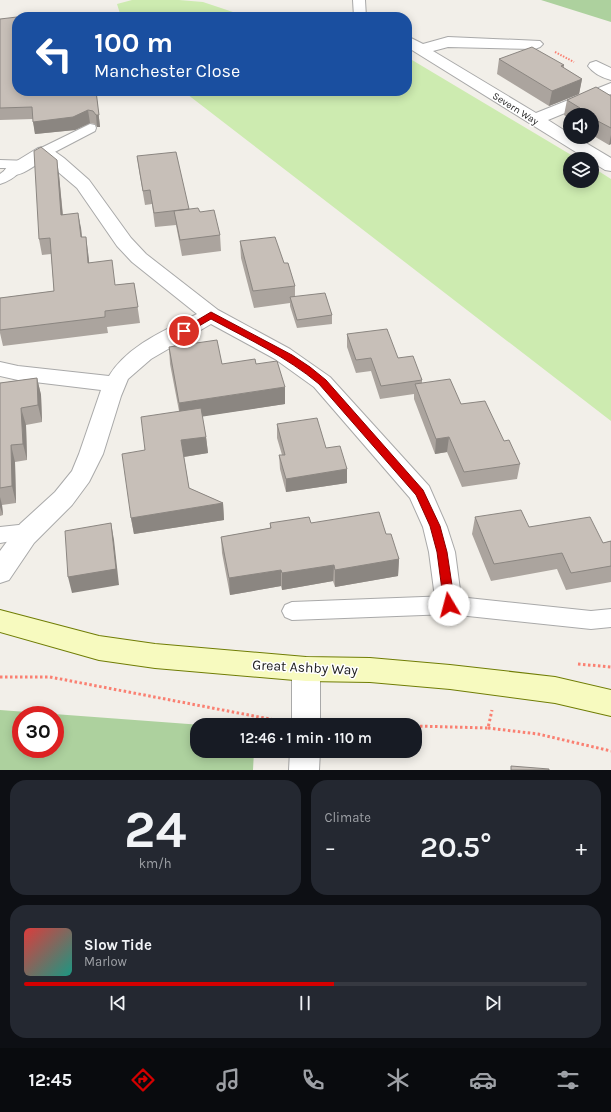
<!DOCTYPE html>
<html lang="en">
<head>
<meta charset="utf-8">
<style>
  body { margin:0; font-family:Karla,sans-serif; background:#242831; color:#f1f3f6; height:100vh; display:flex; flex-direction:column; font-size:15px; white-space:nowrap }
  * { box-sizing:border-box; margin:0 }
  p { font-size:13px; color:#9ea1a6 }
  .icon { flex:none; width:22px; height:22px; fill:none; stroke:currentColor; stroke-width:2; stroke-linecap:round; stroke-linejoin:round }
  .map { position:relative; height:770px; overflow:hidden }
  .drawer { display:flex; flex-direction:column; gap:10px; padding:10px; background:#0d0f14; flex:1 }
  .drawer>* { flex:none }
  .guide { position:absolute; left:12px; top:12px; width:400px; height:84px; border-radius:16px; box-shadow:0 2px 10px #0003; background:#1a4fa0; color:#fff; overflow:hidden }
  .controls { position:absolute; left:563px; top:108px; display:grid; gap:8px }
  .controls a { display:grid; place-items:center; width:36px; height:36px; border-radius:50%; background:#171b24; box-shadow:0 2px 10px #0003; font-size:20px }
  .speed { position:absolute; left:12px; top:706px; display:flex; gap:8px; font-size:20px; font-weight:700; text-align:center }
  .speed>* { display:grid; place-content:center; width:52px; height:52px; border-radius:50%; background:#171b24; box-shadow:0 2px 10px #0003; line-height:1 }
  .speed .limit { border:6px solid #d22; background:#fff; color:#111 }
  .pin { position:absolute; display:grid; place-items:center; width:34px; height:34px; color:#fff; margin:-17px; border:2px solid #fff; border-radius:50%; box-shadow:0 1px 4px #0007 }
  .me { position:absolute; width:44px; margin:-22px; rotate:352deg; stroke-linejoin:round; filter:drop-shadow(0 0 3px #0008) }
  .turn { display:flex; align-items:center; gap:14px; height:84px; padding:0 16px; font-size:18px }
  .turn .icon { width:52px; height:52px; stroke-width:2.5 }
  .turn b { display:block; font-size:28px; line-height:34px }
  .big { font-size:30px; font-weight:600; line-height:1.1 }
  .drawer .tile { flex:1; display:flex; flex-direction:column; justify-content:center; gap:6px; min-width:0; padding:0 14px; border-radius:16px; background:#242831 }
  .drawer .dial { align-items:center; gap:0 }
  .dial b { font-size:52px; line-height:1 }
  .song { display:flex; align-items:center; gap:12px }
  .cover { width:48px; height:48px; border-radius:6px; background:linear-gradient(135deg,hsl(0 70% 55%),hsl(170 70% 35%)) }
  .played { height:4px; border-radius:2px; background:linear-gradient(90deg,#d40000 55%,#363941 55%) }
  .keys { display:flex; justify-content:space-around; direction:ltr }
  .heat { display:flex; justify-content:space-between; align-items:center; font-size:22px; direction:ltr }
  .drawer .tiles { flex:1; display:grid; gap:10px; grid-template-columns:1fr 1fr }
  .tile:last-child { grid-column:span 2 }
  .trip { position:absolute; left:190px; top:718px; width:232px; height:40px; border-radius:16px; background:#171b24; box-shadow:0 2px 10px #0003; font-weight:600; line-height:40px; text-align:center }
  .menu { display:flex; height:64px; justify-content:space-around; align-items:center; background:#090b0e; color:#9ea1a6 }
  .menu .icon { width:28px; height:28px }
  .menu .active { color:#d40000 }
  .menu b { font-size:18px; color:#f1f3f6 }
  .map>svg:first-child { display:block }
  .grass { fill:#cdebb0 }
  .forest { fill:#add19e; fill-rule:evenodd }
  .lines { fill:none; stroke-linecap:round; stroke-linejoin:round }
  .lane-casing { stroke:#a9a9a9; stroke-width:2 }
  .street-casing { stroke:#a9a9a9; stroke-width:2 }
  .secondary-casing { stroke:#707d05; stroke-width:2 }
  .path-far1 { stroke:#fa8072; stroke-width:2; stroke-dasharray:1.5 1.5; stroke-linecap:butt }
  .path { stroke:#fa8072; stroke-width:3; stroke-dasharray:2.5 2.5; stroke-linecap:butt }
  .lane { fill:#fff; fill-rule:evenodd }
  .street { fill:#fff; fill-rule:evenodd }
  .secondary { fill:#f7fabf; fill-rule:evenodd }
  .wall { fill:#aba49e }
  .shaded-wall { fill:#8b8681 }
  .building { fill:#c7bfb8; stroke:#8b8681 }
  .route { fill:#d40000; stroke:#8a0000 }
  .labels { text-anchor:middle; stroke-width:3; stroke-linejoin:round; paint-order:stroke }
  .far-street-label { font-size:10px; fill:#222; stroke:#fff }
  .near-street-label { font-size:14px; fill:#222; stroke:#fff }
</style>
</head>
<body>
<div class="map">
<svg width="611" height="770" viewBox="0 0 611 770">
  <rect width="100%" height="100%" fill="#f2efe9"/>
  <path class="grass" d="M132,0H179L203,2L248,17H121L117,4Z
    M407,57L578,159H570V181H592V167L611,179V421L183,91H407Z"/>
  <path class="forest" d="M541,0H611V22Z
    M0,710L202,725H197V751H254L253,770H0ZM21,715H55V749H21Z"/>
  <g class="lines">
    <g class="lane-casing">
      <path id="lane" d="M353,0H365L366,17H354Z
        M90,124L95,125L96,128L95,131L49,155H39L37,152L39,149Z
        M0,160L30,161L32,164L30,167L18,168L20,171C16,177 7,182 0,184V174L8,168H0Z
        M28,524L35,527L38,532L35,537L0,543V527Z
        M449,596L591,611L611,609V627L591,629L449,614L292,620L285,617L282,611L285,605L292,602Z"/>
    </g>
    <g class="street-casing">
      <path id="street" d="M407,36L423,44L448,37L540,41L543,44L540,47L535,49L448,47L433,51L536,113L611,83V94L548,120L570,134V137H576L611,158V171L605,170L592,162V159H587L407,47Z
        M596,61L611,68V80C603,78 593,73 588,66L590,63Z
        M44,147L50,148L64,158L89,180L131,238L146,254L218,310L290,349L330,377L429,486L447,527L455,552L462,605L458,613L449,616L440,613L436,605L429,552L423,527L410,498L314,387L275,359L211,324L151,359L128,379L121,396L103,454L89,482L72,505L34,543L9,580L0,583V551L20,524L55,492L72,471L79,454L101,390L18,380L0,376V362L18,366L109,376C128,345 166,330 197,314L132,262L117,246L77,188L44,160C32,167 20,178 7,175L4,171L7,167L38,148Z
        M306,657L316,660L320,669V725H292V669L296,660Z
        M290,751H320L319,770H289Z"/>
    </g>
    <g class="secondary-casing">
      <path id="secondary" d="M0,610L99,636L155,644L306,657L370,658L450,665L555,677L611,690V716L555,703L450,689L370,682L306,681L155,668L99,660L0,632Z"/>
    </g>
    <path class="path-far1" d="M555,52L574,62"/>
    <path class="path" d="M578,664L611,667
      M0,677H50L275,720
      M336,724L394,725
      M415,726L488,728L492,710
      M488,728L538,734L611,751"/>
    <use href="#lane" class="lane"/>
    <use href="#street" class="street"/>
    <use href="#secondary" class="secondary"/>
  </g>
  <path class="wall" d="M0,19L17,91H96L100,127H97L95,124L90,123L75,130L35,134L33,119L0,120Z
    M499,59L564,65V68L582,79L579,94L549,106L497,74Z
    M611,96V144L609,145L592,135V115H570V119L564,115L567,100Z
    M137,156L189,209L200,212L220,235L221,251L182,256L176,225L155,227L152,204L145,205L139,170Z
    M59,175L63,215L81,228L82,237L88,252L89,263L115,285L134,283L140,323L107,327L108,333L3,346L0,333V298L54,291L51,254L42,255L39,239Z
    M240,241L284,263L295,286V297L332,315V324L297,328L290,306V303L254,308L241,258Z
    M347,334L398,358L422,380V383L461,404L504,441L520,464L517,479L462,487L447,452L435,454L414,399V394L380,399L371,371L356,373L347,347Z
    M169,347L222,364H256L285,387V404L202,416L206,437L208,453L184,457L189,488L223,503L224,520L134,534L131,518L145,450L179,411L170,364Z
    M37,378L41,395L42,422L26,425L27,460L15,462L16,503L2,505L3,515L0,516V383Z
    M277,424L326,448L347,469V483L286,492L280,469L279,455H282L277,438Z
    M475,517L529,527L603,543L611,541V582L566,590L557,569L491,581L472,534Z
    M270,523H311L386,534L399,559L398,576L335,587L333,581L282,590L281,586L230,595L222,553L221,537L270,528Z"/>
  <path class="shaded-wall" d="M582,79L579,94L549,106L552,91Z
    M96,91L100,127H97L96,115Z
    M88,110L90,123L75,130L35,134L33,122Z
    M611,135V144L609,145Z
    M57,160L59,175L64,230L61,215Z
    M78,213L81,228L83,253Z
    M86,237L88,252L91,279L88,263Z
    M37,378L41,395L42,422L38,405Z
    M285,387V404L180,420L179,403Z
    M21,408L26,425L27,460L23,444Z
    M206,437L208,453L183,457L181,440Z
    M449,437L447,452L435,454L436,439Z
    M11,445L15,462L16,503L12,486Z
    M347,469V483L286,492V479Z
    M0,497L2,505L3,515L0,507Z
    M223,503L224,520L134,534L131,518Z
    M111,523L114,540L119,585L72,593L68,577Z
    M399,559L398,576L335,587V570Z
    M334,565L333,581L282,590V573Z
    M281,570V586L230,595L229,578Z"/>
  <path class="building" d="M17,17V91H96L99,115H96L93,111L88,110L73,117L33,122L32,107L0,108V19Z
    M532,47L564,65L561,66L582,79L552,91L499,59Z
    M596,87L611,96V128L592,118V115H587L577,109L580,108L567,100Z
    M41,147L57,160L61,215L78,213L81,237H86L88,263L112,260L115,285L134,283L138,307L105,311V317L0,330V298L54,291L50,238L39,239L34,151Z
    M176,152L189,209L154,213L150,190L143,191L137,156Z
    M198,208L200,212L214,210L220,235L180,240L174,211Z
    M275,237L284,263H288L295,286L253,291L240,241Z
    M325,293L332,315L297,320L290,297Z
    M387,329L398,358L413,356L422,380L381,386L371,358L356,360L347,334Z
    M217,340L222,364L255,359L256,364L277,361L285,387L179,403L169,347Z
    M37,378L38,405L21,408L23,444L11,445L12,486L0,488V383Z
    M450,379L461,404L485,401L504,441L509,440L520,464L464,472L449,437L436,439L415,384Z
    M201,408L206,437L181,440L189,488L223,503L131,518L122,454L145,450L141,417Z
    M317,418L326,448L340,446L347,469L286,479L279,455H285L277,424Z
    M521,510L529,527L590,517L603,543L611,541V566L571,573L562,553L494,564L475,517Z
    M379,512L386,534H391L399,559L335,570L334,565L282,573L281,570L229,578L221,537L271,528L270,523L309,517L311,523Z
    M111,523L116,569L68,577L65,531Z
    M511,766L549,769V770H511Z"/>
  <path class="route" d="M211,312L292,355L310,367L326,380L423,490L440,526L447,552L455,605L453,608L449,609L445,608L444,605L437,552L430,526L416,495L319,384C287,357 248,339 211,319L187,333H184L179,331Z"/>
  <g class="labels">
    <g class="far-street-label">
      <text transform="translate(516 108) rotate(32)" y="4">Severn Way</text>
    </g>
    <g class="near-street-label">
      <text transform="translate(305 667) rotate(3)" y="5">Great Ashby Way</text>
    </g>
  </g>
</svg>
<div class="controls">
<a><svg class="icon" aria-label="sound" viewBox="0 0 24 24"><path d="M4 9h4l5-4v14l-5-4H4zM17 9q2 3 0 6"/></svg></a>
<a><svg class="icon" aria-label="layers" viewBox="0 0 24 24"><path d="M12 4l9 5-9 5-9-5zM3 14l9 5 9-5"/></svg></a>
</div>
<div class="speed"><div class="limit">30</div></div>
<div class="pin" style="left:184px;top:331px;background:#d93025"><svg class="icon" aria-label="arrive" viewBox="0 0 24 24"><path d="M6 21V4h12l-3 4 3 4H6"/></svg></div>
<svg class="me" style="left:449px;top:605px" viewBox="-20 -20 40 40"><circle r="19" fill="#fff"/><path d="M0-13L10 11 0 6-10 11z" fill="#d40000"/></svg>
<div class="trip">12:46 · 1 min · 110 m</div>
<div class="guide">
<div class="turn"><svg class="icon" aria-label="left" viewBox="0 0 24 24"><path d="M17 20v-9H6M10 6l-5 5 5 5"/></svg><div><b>100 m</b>Manchester Close</div></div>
</div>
</div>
<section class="drawer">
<div class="tiles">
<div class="tile dial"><b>24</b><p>km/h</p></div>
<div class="tile"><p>Climate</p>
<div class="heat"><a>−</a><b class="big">20.5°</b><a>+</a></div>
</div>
<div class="tile">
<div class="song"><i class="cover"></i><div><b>Slow Tide</b><p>Marlow</p></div></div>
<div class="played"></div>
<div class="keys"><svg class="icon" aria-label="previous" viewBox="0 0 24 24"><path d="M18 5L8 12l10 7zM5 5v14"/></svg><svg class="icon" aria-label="pause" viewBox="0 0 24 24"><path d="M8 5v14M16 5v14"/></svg><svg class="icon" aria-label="next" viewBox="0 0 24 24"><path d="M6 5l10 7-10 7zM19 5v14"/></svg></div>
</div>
</div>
</section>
<nav class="menu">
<b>12:45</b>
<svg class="icon active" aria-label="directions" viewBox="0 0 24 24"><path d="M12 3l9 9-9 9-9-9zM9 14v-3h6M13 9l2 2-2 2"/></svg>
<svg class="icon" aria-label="music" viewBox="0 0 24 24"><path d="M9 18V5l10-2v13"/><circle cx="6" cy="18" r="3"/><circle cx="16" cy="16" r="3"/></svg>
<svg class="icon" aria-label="phone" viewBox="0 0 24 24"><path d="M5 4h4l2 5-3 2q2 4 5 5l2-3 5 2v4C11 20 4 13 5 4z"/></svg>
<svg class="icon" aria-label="climate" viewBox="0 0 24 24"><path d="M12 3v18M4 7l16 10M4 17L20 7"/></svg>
<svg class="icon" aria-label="car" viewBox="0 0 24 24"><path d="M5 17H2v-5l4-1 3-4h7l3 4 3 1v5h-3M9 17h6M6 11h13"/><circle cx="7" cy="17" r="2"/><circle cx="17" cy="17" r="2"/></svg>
<svg class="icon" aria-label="filters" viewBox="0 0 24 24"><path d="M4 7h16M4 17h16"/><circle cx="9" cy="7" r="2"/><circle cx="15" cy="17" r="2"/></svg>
</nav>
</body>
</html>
